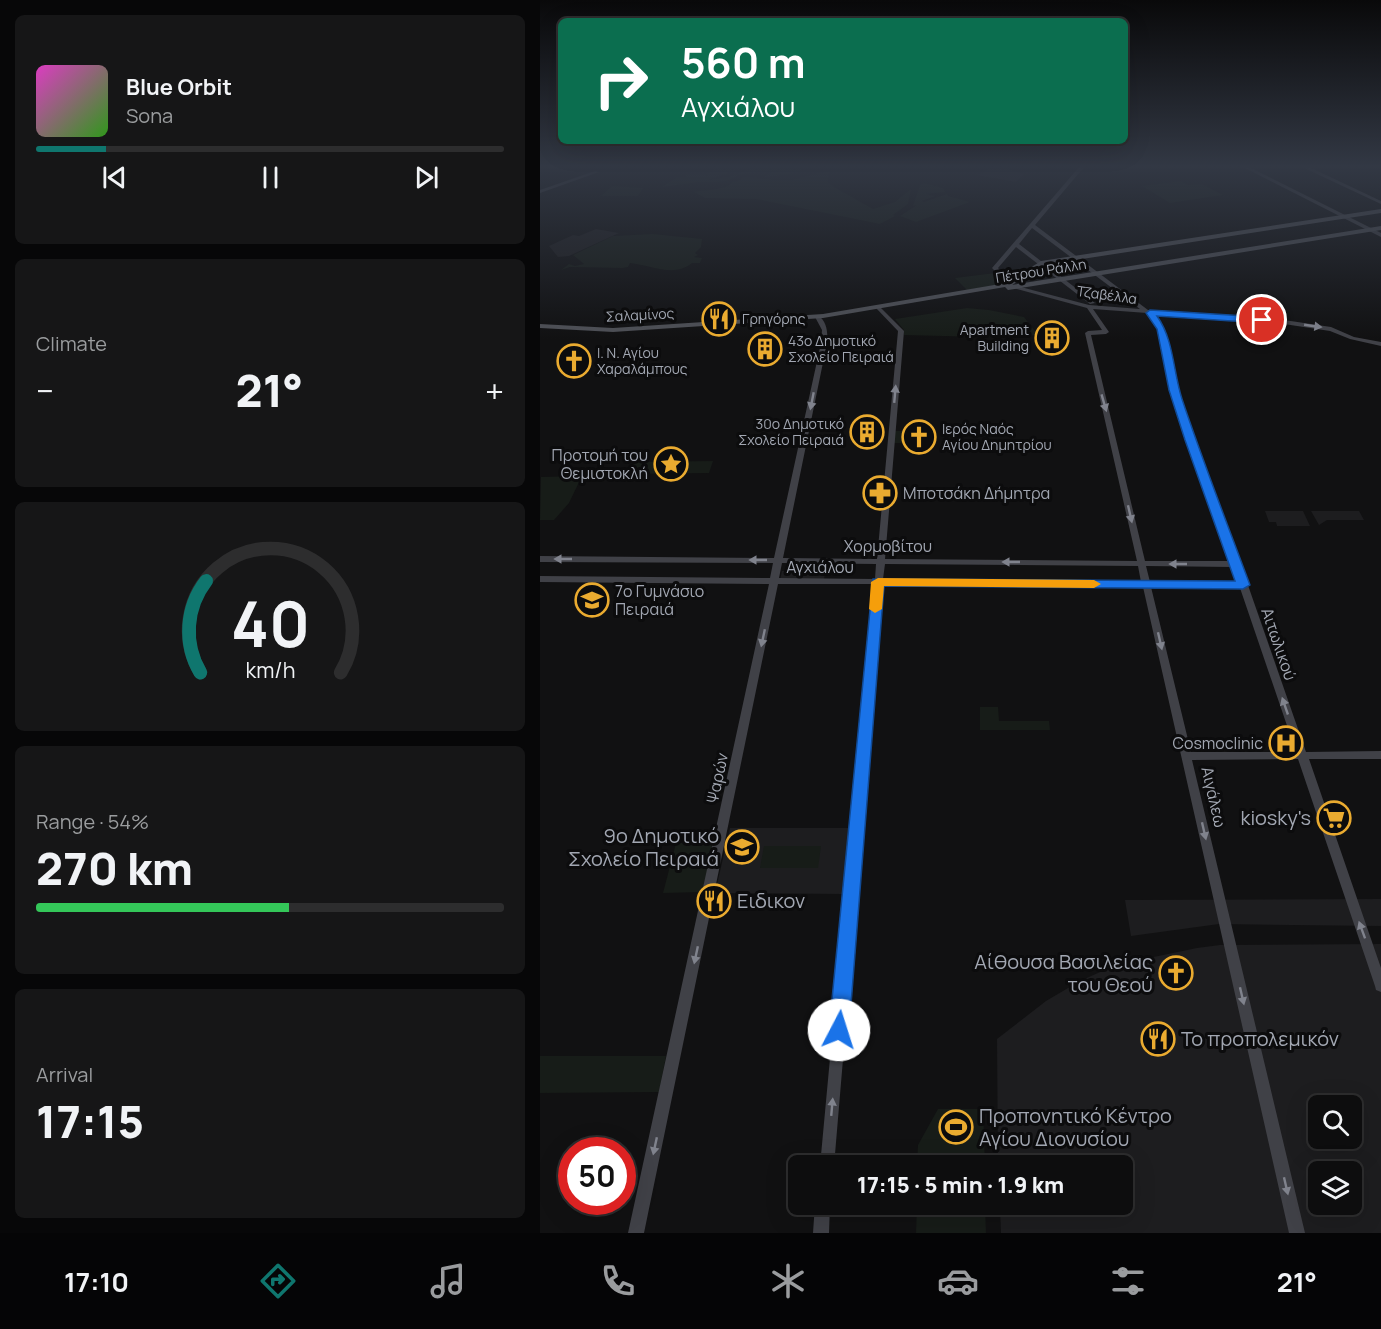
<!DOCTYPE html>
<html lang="en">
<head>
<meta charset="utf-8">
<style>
  body { margin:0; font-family:Manrope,sans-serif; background:#161617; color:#f1f3f6; height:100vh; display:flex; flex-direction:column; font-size:22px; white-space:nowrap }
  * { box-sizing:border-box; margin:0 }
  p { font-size:20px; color:#9a9c9e }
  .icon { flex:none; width:33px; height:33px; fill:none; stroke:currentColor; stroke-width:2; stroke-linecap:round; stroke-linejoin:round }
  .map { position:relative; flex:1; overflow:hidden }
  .side { display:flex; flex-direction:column; gap:15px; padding:15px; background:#070708; width:540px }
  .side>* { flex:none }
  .banner { position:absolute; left:18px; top:18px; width:570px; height:126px; border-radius:9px; box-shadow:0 6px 24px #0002,0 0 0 2px #2d2d2e; background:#0b6e4f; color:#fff; overflow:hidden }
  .controls { position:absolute; left:768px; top:1095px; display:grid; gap:12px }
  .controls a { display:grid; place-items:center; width:54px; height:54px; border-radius:9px; background:#0d0d0e; box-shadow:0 6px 24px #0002,0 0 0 2px #2d2d2e; font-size:30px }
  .speed { position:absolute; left:18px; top:1137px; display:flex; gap:12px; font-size:30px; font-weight:700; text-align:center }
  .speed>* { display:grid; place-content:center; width:78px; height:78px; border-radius:50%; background:#0d0d0e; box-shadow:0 6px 24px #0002,0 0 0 2px #2d2d2e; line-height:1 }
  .speed .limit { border:9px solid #d22; background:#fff; color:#111 }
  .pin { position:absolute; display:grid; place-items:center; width:51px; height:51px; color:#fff; margin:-26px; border:3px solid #fff; border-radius:50%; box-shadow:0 2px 6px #0007 }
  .me { position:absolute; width:66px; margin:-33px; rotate:5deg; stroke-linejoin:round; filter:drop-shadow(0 0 4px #0008) }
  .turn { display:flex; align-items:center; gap:21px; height:126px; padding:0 24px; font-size:27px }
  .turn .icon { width:78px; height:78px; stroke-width:2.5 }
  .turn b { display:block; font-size:42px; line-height:51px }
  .big { font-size:45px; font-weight:800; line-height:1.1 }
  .side .tile { flex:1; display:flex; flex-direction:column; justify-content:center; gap:9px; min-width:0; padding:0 21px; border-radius:9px; background:#161617 }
  .side .dial { align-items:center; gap:0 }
  .dial svg { height:156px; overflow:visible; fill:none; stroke:#2d2d2e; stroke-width:7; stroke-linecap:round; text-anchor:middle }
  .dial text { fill:#f1f3f6; stroke:none }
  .song { display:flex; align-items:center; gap:18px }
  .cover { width:72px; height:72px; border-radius:9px; background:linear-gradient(135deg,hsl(310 70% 55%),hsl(110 70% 35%)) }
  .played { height:6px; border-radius:3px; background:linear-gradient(90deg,#0f766e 15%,#2d2d2e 15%) }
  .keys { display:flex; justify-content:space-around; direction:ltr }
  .heat { display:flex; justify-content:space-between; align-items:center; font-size:33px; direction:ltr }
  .charge { height:9px; border-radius:4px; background:linear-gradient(90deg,#34c759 54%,#2d2d2e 0) }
  .trip { position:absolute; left:248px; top:1155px; width:345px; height:60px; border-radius:9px; background:#0d0d0e; box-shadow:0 6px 24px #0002,0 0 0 2px #2d2d2e; font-weight:800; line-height:60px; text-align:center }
  .dock { display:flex; height:96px; justify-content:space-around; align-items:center; background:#050506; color:#9a9c9e }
  .dock .icon { width:42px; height:42px }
  .dock .active { color:#0f766e }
  .dock b { font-size:27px; color:#f1f3f6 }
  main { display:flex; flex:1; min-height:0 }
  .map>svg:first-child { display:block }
  .built { fill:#1d1d1f; fill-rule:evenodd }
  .green { fill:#171c18 }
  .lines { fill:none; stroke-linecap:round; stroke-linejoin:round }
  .secondary { fill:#404147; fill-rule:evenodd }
  .primary { fill:#4e5056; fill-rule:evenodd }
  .oneway { fill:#80838d }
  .route { fill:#1a73e8; stroke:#114b97; stroke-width:1.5 }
  .slow { fill:#f59e0b }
  .labels { text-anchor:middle; stroke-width:6; stroke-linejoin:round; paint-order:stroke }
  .far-street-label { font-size:14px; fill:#a2a7b2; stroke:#0c0c0d }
  .far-poi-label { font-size:14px; fill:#a2a7b2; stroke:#0c0c0d; text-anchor:start }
  .poi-label { font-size:16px; fill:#a2a7b2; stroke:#0c0c0d; text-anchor:end }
  .street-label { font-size:16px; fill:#a2a7b2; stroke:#0c0c0d }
  .near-poi-label { font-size:20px; fill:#a2a7b2; stroke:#0c0c0d; text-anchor:end }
</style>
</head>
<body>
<main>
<section class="side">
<div class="tile">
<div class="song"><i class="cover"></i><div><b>Blue Orbit</b><p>Sona</p></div></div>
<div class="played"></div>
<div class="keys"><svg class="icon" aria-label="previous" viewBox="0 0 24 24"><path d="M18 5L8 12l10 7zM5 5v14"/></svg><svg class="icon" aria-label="pause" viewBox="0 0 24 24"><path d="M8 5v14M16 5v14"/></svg><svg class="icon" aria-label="next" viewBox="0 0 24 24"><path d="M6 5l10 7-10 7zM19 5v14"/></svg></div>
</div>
<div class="tile"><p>Climate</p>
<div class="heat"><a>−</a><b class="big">21°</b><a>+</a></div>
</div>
<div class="tile dial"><svg viewBox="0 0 100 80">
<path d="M14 69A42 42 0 1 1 86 69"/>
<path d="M14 69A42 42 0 0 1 17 22" stroke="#0f766e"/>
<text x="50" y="56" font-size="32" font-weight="700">40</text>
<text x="50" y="72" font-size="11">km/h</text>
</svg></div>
<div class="tile"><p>Range · 54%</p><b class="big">270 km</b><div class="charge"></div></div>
<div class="tile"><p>Arrival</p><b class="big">17:15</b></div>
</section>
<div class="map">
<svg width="841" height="1233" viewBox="0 0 841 1233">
  <rect width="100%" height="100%" fill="#111112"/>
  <path class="built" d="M455,166H457L484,174L476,182L437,175Z
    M56,229L79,233L29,256L18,257L9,246L33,235L39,236Z
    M725,511H763L770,526H737L736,522H729Z
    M771,511H819L824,520H787L779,525Z
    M255,563H293L291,572H285L284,580H240L242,571H253Z
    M40,593L70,594L64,606H34Z
    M190,828H309L303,894L175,893Z
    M841,899V926L679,924L591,936L585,900Z
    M841,944V1233H461L460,1205L582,1204V1166L458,1165L457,1039L506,1001L540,981L567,969L604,959L657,948L680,945ZM778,1106H812V1138H778ZM778,1172H812V1204H778Z"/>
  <path class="green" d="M208,166L168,180L188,177L220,166H271C257,174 241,176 224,177L234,171L201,174L189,180L179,182H160L122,187L137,177H145L147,174H166V176L175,167Z
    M289,171L288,182L294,187L333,209L355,202L371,189L368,204L353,215L355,216L340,224L216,199L165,198L154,192C166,189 186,191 192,182L201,180L200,178C216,176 230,181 247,180C261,179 275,173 289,171Z
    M641,181L648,185L662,184L683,195L630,203L602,186Z
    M384,183L403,188L405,192L386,194L395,196L382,201L384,202L407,194L408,196L430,202L376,222L360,216L377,205L373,206L380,185Z
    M72,186L103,188L98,196H61Z
    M113,234L162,239L161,247L155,253L158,255L154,257L162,258L160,263H152C135,278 110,265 90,263L88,267L82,268L30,267L21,270L29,264L35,266L44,264L33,255L73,236Z
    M455,273L467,283L427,290L415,278Z
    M427,308L449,310L484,317L498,335C452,338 407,336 364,335V330L355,319Z
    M354,431H396V443H354Z
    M173,461L169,473L87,474L92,462Z
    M42,476L29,503L14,520H0L1,477Z
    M440,707H458L459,721H509L510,730H440Z
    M136,843H173L163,892L123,893Z
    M224,846H281L278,868H220Z
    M0,1056H126L119,1092L0,1093Z
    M398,1109H443L445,1165H377L378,1145Z
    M377,1205H445L446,1233H376Z"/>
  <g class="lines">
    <path class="secondary" d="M540,166H545L495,225L608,310L744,320L791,327L814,337L841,342V346L810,339L790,331L744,324L614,314L625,329L638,390L654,440L694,545L766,752L841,751V759H769L841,968V992L836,990L835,986L758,759L652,760L765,1233H749L603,587L343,585L294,1166H280L334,584H238L104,1233H88L229,584L0,582V576L230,578L233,563L0,562V556L234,558L281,343L282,330L275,317L278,315C287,322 288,332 287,343L243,558L337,559L358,331L336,308V306L338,305L364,331L345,559L597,561L545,333L548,331L562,330L547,308L466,286L465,285L467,283L452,268ZM492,228L600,309L549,305L473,285L458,268L476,247L550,304L555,303L479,244ZM553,309L607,313L619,329L632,390L646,440L691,561H605L551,335L566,334L569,332ZM242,563L336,564L335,579L239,578ZM345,564L598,566L601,582L343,579ZM606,566L693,567L698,582H610ZM611,587L700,588L756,752H651Z
      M701,166H707L841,233V237Z
      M760,166H767L841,201V204Z
      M55,171L59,172L0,193V190Z
      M275,1204H290L289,1233H273Z"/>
    <path class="primary" d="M841,209V213L503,265L472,285L841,226V230L468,290L465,287L283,318L73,332L0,328V324L73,328L283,314L466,283L501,261Z"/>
  </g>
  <defs><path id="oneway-solid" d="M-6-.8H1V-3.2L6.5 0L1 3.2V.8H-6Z" transform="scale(1.5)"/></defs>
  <g class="oneway">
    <use href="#oneway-solid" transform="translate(773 326) rotate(8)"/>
    <use href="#oneway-solid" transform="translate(355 394) rotate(-85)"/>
    <use href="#oneway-solid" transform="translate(272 401) rotate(101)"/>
    <use href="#oneway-solid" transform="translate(564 403) rotate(74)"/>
    <use href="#oneway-solid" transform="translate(590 514) rotate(77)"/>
    <use href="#oneway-solid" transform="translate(23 559) rotate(-180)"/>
    <use href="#oneway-solid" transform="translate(218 560) rotate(-180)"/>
    <use href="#oneway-solid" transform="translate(471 562) rotate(-180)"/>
    <use href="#oneway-solid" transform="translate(638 564) rotate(-180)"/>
    <use href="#oneway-solid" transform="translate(223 638) rotate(102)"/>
    <use href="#oneway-solid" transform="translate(620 641) rotate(77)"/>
    <use href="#oneway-solid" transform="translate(745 706) rotate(-109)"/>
    <use href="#oneway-solid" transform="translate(664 831) rotate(77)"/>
    <use href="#oneway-solid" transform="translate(822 930) rotate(-110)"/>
    <use href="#oneway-solid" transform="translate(156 955) rotate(102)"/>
    <use href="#oneway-solid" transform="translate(702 996) rotate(77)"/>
    <use href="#oneway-solid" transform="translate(292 1107) rotate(-85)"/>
    <use href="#oneway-solid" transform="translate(115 1146) rotate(102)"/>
    <use href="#oneway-solid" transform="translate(746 1186) rotate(77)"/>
  </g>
  <linearGradient id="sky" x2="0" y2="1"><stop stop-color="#09090a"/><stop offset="0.49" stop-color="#323844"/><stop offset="1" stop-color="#323844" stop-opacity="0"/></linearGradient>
  <rect width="841" height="339" fill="url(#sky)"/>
  <path class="route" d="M610,310L722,317L727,320L722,323L617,316C634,340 633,371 642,399C663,462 687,523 710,585L703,589L344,586L309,1030L306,1036L299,1039L292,1036L289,1030L333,579L695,581L645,440L629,390L617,329L606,313Z"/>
  <path class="slow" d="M338,578L554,580L561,584L554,588L344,586L342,609L335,613L329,609L331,582Z"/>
  <defs>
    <g id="restaurant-ring" transform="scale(1.725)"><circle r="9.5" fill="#0c0c0d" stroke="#eaab30" stroke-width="1.5"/><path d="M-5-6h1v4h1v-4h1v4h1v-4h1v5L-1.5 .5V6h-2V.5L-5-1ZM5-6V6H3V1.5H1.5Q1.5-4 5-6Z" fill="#eaab30"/></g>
    <g id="building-ring" transform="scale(1.725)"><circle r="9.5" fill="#0c0c0d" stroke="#eaab30" stroke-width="1.5"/><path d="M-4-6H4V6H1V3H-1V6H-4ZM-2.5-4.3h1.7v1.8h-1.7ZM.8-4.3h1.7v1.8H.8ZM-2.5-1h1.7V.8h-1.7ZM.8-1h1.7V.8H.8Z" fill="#eaab30"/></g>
    <g id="church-ring" transform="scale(1.725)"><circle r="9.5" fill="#0c0c0d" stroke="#eaab30" stroke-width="1.5"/><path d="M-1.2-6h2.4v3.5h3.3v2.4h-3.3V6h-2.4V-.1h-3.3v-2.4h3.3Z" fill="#eaab30"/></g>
    <g id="sight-ring" transform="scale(1.725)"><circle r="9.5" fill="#0c0c0d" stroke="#eaab30" stroke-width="1.5"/><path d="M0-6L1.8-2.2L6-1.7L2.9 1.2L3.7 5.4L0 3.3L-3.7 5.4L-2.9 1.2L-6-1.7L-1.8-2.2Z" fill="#eaab30"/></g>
    <g id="pharmacy-ring" transform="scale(1.725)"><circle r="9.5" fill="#0c0c0d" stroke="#eaab30" stroke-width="1.5"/><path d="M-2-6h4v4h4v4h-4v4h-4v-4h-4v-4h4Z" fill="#eaab30"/></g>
    <g id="school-ring" transform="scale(1.725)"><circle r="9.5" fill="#0c0c0d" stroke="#eaab30" stroke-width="1.5"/><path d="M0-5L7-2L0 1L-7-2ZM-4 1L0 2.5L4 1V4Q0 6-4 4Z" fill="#eaab30"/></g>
    <g id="hospital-ring" transform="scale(1.725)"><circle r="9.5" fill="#0c0c0d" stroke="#eaab30" stroke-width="1.5"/><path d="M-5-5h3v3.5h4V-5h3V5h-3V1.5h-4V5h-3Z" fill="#eaab30"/></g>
    <g id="supermarket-ring" transform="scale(1.725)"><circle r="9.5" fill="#0c0c0d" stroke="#eaab30" stroke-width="1.5"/><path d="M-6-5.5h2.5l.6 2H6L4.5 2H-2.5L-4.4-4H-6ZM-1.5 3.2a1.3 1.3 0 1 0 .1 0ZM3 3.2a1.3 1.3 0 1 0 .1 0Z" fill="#eaab30"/></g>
    <g id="stadium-ring" transform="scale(1.725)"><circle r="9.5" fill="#0c0c0d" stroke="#eaab30" stroke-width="1.5"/><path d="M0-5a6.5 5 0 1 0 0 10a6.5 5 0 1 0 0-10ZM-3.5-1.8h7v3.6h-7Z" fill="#eaab30"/></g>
  </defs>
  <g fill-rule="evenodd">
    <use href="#restaurant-ring" x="179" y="319"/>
    <use href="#building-ring" x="512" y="338"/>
    <use href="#building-ring" x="225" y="349"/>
    <use href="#church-ring" x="34" y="361"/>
    <use href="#building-ring" x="327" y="432"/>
    <use href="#church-ring" x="379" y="437"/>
    <use href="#sight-ring" x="131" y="464"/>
    <use href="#pharmacy-ring" x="340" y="493"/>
    <use href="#school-ring" x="52" y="600"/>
    <use href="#hospital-ring" x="746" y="743"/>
    <use href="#supermarket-ring" x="794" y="818"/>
    <use href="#school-ring" x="202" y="847"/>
    <use href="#restaurant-ring" x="174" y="901"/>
    <use href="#church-ring" x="636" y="973"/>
    <use href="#restaurant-ring" x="618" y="1039"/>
    <use href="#stadium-ring" x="416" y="1127"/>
  </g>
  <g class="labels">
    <g class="far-street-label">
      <text transform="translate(501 271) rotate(-9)" y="5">Πέτρου Ράλλη</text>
      <text transform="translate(567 295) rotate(8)" y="5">Τζαβέλλα</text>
      <text transform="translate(100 315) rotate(-3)" y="5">Σαλαμίνος</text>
    </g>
    <g class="far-poi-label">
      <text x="202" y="324">Γρηγόρης</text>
      <text x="489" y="335" text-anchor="end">Apartment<tspan x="489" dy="16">Building</tspan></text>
      <text x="248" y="346">43ο Δημοτικό<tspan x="248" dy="16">Σχολείο Πειραιά</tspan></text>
      <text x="57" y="358">Ι. Ν. Αγίου<tspan x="57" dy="16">Χαραλάμπους</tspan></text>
      <text x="304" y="429" text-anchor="end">30ο Δημοτικό<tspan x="304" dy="16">Σχολείο Πειραιά</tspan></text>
      <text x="402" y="434">Ιερός Ναός<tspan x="402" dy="16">Αγίου Δημητρίου</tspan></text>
    </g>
    <g class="poi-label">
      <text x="108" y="461">Προτομή του<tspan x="108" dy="18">Θεμιστοκλή</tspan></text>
      <text x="363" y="499" text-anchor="start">Μποτσάκη Δήμητρα</text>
      <text x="75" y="597" text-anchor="start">7ο Γυμνάσιο<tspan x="75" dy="18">Πειραιά</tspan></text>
      <text x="723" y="749">Cosmoclinic</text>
    </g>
    <g class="street-label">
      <text x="348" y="552">Χορμοβίτου</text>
      <text x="280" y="573">Αγχιάλου</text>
      <text transform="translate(739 644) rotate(71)" y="6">Αιτωλικού</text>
      <text transform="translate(177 778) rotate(-78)" y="6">Ψαρών</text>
      <text transform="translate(674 797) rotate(77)" y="6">Αιγάλεω</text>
    </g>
    <g class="near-poi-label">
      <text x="771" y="825">kiosky's</text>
      <text x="179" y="843">9ο Δημοτικό<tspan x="179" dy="23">Σχολείο Πειραιά</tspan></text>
      <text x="197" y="908" text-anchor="start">Ειδικον</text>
      <text x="613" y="969">Αίθουσα Βασιλείας<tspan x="613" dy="23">του Θεού</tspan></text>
      <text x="641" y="1046" text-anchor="start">Το προπολεμικόν</text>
      <text x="439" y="1123" text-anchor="start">Προπονητικό Κέντρο<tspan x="439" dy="23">Αγίου Διονυσίου</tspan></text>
    </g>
  </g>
</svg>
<div class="controls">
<a><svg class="icon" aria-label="search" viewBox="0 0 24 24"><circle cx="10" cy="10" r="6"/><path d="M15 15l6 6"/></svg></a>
<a><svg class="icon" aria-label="layers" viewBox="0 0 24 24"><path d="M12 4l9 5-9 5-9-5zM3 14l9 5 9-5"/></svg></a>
</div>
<div class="speed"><div class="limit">50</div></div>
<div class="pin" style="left:722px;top:320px;background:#d93025"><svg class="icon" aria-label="arrive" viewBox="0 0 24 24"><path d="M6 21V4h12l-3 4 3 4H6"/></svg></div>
<svg class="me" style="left:299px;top:1030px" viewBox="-20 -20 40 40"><circle r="19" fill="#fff"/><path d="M0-13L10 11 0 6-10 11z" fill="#1a73e8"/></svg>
<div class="trip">17:15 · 5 min · 1.9 km</div>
<div class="banner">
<div class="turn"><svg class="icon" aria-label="right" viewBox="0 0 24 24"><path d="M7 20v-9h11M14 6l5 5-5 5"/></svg><div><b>560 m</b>Αγχιάλου</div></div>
</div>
</div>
</main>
<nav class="dock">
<b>17:10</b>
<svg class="icon active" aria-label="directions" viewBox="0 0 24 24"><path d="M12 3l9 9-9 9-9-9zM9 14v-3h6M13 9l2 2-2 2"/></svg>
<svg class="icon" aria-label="music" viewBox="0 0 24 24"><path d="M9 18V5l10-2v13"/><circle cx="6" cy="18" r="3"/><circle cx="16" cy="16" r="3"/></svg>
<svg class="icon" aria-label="phone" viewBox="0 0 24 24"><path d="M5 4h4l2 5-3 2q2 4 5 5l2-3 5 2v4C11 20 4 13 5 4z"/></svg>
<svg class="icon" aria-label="climate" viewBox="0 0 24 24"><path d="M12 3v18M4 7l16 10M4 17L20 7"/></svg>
<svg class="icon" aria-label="car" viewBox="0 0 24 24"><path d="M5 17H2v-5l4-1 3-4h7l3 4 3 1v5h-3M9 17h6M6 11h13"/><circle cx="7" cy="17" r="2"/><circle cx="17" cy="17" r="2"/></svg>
<svg class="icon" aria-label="filters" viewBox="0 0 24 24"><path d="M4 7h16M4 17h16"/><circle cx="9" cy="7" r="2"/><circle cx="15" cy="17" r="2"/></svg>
<b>21°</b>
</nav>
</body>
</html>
